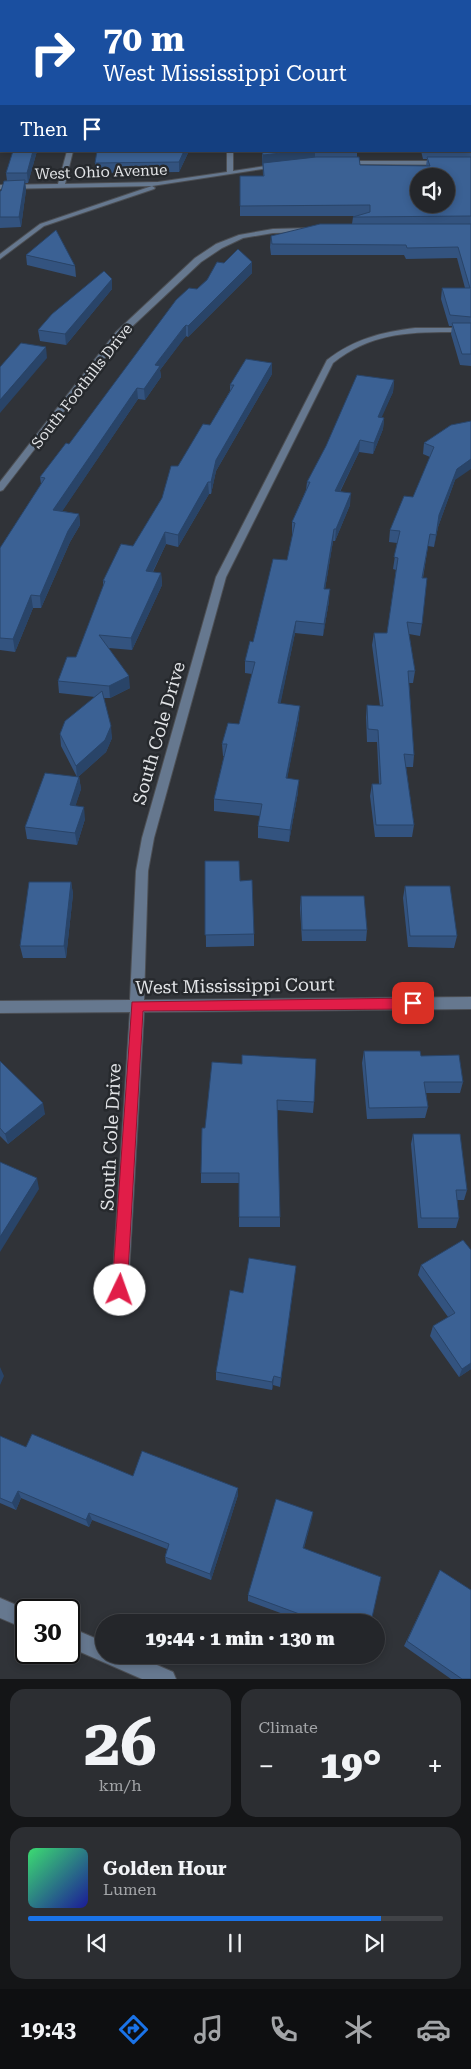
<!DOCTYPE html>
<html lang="en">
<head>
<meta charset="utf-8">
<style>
  body { margin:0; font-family:"Roboto Serif",serif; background:#2c2e32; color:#f1f3f6; height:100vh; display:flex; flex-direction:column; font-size:19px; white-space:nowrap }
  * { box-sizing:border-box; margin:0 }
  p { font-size:16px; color:#a3a5a8 }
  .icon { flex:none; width:28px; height:28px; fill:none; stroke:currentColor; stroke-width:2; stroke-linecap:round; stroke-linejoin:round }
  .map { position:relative; height:1679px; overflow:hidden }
  .panel { display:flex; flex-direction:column; gap:10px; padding:10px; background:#141517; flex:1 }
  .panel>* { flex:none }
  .banner { position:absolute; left:0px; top:0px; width:471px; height:152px; box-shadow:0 2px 8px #0003,0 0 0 1px #414347; background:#1a4fa0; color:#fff; overflow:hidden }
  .fabs { position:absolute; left:410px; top:168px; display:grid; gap:10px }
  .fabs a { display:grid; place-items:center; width:45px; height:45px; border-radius:50%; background:#24262a; box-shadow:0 2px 8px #0003,0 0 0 1px #414347; font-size:25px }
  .speed { position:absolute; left:15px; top:1599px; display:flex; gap:10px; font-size:25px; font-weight:700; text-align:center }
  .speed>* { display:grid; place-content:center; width:65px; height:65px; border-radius:50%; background:#24262a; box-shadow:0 2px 8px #0003,0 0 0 1px #414347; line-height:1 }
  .speed .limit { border:2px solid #111; border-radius:8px; background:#fff; color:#111 }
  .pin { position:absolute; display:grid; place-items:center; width:42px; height:42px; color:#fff; margin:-21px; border-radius:10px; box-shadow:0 2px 8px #0006 }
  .me { position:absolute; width:55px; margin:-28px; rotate:3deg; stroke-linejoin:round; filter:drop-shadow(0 0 4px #0008) }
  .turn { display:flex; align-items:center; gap:18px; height:105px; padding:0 20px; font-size:22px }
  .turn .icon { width:65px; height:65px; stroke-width:2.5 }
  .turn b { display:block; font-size:35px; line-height:42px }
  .then { display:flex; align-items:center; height:48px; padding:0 20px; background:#0003; gap:10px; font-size:19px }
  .big { font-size:38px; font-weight:800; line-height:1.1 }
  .panel .card { flex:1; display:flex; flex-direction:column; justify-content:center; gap:8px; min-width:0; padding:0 18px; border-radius:15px; background:#2c2e32 }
  .panel .dial { align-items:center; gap:0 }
  .dial b { font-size:65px; line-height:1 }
  .song { display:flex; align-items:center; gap:15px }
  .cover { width:60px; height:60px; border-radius:8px; background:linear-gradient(135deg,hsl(140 70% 55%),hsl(240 70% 35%)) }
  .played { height:5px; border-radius:2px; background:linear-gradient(90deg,#1a73e8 85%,#414347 85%) }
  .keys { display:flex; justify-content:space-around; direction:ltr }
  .heat { display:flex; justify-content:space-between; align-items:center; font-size:28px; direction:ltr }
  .panel .tiles { flex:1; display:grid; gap:10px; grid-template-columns:1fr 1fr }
  .card:last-child { grid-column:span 2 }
  .trip { position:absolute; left:95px; top:1614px; width:290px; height:50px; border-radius:25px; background:#24262a; box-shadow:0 2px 8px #0003,0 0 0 1px #414347; font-weight:800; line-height:50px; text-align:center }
  .dock { display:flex; height:80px; justify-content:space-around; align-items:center; background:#0e0f11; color:#a3a5a8 }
  .dock .icon { width:35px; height:35px }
  .dock .active { color:#1a73e8 }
  .dock b { font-size:22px; color:#f1f3f6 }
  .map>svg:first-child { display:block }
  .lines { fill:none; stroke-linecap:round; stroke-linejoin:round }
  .minor-casing { stroke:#4c4f54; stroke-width:2 }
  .minor { fill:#66788f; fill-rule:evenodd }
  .wall { fill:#33537f }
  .shaded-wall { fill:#294468 }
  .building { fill:#3b6194; stroke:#294468; fill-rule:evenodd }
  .route { fill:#e11d48; stroke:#92132f }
  .labels { text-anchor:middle; stroke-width:5; stroke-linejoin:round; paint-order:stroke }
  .far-street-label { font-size:15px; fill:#e2e4e7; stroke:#26292d }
  .street-label { font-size:18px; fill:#e2e4e7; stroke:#26292d }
</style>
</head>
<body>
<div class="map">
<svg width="471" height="1679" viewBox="0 0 471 1679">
  <rect width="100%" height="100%" fill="#303338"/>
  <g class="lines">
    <g class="minor-casing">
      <path id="minor" d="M0,84H1V88H0Z
        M67,151H73L65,184L158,182L227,172V151H233V171L279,164L282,166L152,186L155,188L154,189L44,226L0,259V254L40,224L152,186L0,189V185L58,184Z
        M344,161H471V165L342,164Z
        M273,229L311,228L314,230L311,232L273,233L243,238L222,248L201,262L122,336L3,490L0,491V482L116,332L195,258L216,244L239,235Z
        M415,328H471V332C420,332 375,329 333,363L226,577L154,838L148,871L144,1000L471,997V1009L144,1012L128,1290L126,1296L120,1298L114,1296L112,1290L130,1012L0,1013V1001L130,1000L136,871L142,838L216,577L327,360C354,339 382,332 415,328Z
        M0,1598L28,1610H26V1629L0,1618Z
        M69,1627L104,1642V1655H134L173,1672L176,1679H142L69,1647Z"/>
    </g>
    <use href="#minor" class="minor"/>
  </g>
  <path class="wall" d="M0,0L1,1V78H0Z
    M434,0H471V23H470V1H435Z
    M470,28L471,39V95L470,92Z
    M470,104H471V366L460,365L451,334L452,326H449L441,299L442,288H465L457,258L406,259L404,255H271L270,247L271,236L352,224L353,217L357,216H240V176H263L262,151H357V157L360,165L426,166L427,159H423L421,151H470Z
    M37,151L28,183H25L26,190L21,227L0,228V191H1L7,181L6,173Z
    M97,151H189L179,172L96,173L95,163Z
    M26,255L75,266L76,277L27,265Z
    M252,262V273L188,337L186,336L184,338L160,370L161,377L145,400L138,399L62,511L79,514L80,525L70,542L41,608H33L15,652L0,650V653V548L41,484L40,477L69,444L197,289L224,263Z
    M112,279V289L66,345L40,341L38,330Z
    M272,374L216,471L211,494H209L178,547L166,544L153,572L161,573L162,585L132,650L109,648L130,688L110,698H104L112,738L106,752L78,777H79L81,789L75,806L85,819L77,845L27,839L25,827L77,777L61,746L60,734L95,697L59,693L58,681L76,657L103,587V581L133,546L162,498L178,466L210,425L230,391V385Z
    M394,380L393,392L381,417L384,418L383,429L373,454L359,452L340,492L350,505L335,541H333L325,589L329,601L323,636L295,633L280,704L299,718L287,778L298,792L289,842L258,838V826L260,816L214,811V799L224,756H223L222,744L239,724L252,674L245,673V661L287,560L293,534H292V522L306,490L307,482Z
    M451,425L455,480L438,527L434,547L428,546L423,578L422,624L420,636L409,634L415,671L413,683H409L414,755L413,767H406L414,825L412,837H375L370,796L372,784H379L377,742H367L366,717L367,705L380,706L372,645L374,633H387L396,570L393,569L397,543L389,542L390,530L413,497L430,457L423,454L424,443Z
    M205,861L240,881L254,934V946L206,947Z
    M71,882L73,894L66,958H23L20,946Z
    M405,886L457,936L454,948L408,947L403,898Z
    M301,896L367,930L366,941H302L300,908Z
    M364,1051L421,1056L463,1082L460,1093H426L428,1107L425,1118L367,1119L362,1063Z
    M0,1061L45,1114L8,1144L0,1136Z
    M212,1062L314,1102L313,1113L277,1110L280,1217V1227H239V1183H201V1173Z
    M413,1134L467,1190L464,1200H457L459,1218L456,1228H418L411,1144Z
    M471,1250V1369L459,1377L430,1336L433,1326L448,1317L418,1275L421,1265Z
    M296,1266L280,1387L273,1385L272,1390L216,1380V1372L243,1293Z
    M0,1436L26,1447L133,1476L238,1488V1495L211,1580L166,1563L165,1557L167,1549L92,1520L89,1527L21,1498L16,1510L0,1503Z
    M313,1512L304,1548L371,1622H305L248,1601V1595Z
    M440,1570L471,1679H451L404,1646Z"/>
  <path class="shaded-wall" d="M33,151H37L28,183L27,173Z
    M184,151H189L179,172V162Z
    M299,151H315V159L262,165L263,155Z
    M25,180L26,190L21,227L19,217Z
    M252,262V273L188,337V326Z
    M112,279V289L66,345L65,334Z
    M186,325V336L160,370L161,377L145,400L144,389L155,365Z
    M46,347L47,358L0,413V400Z
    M272,363V374L216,471L211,494V482L216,460Z
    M394,380L393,392L377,428L378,417Z
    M137,388L138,399L55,522L53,510Z
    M384,418L383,429L373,454L374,443Z
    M360,440L359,452L334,503L335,491Z
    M471,459V469L455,480L438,527L434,547L439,515L457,469Z
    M208,482L209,494L178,547V535Z
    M351,493L350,505L335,541L336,529Z
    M79,514L80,525L70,542L41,608L40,596L68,531Z
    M334,529L333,541L323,601L324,589Z
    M165,532L166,544L147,583L146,571Z
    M161,573L162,585L132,650L131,638Z
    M330,589L329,601L323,636L324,624Z
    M31,595L33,608L15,652L13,639Z
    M296,621L295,633L278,716V703Z
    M129,676L130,688L110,698L109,686Z
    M300,706L299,718L285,790L286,778Z
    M111,726L112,738L106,752L77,778L76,766Z
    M79,777L81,789L72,817L70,805Z
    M299,780L298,792L289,842L290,830Z
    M84,807L85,819L77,845L75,833Z
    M71,882L73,894L66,958L64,946Z
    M43,1103L45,1114L8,1144L5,1134Z
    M37,1178L39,1189L0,1252V1237Z
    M296,1266L295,1276L280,1387L281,1378Z
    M471,1363V1369L459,1377L462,1369Z
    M0,1367L4,1376L0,1385Z
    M274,1376L273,1385L272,1390V1382Z
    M238,1488V1495L211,1580L210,1574Z
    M18,1491L21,1498L16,1510L12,1503Z
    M313,1512L312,1519L302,1555L303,1548Z
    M89,1513L92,1520L89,1527L86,1520Z"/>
  <path class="building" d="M0,0H68V1H1V28L0,27Z
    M126,0H405V1H125Z
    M438,0H471V14H470V1H439Z
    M1,30V69H0V32Z
    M470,38L471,39V83L470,80Z
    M470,104H471V149H470Z
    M13,151H33L27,173H6Z
    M97,151H184L179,162L95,163Z
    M262,151H299L263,155Z
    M316,157H359L360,165L430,166L427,157H471V216L353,217L370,212V205L240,206V176H264L263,163ZM419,176H446V204H419Z
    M25,180L19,217H0V191H1L4,181Z
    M320,224H471V317L450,315L442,288H470L458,247L407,248L406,245L272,244L271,236Z
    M56,230L75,266L26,255Z
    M238,249L252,262L188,326L186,325L184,327L155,365L160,366L144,389L137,388L53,510L79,514L68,531L40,596L31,595L13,639L0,638V548L45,478L40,477L66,443L69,444L176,300L189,288L197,289L207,280L217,262L224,263Z
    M104,271L112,279L65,334L38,330L52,314Z
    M452,323H471V354H462Z
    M21,343L46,347L0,400V367Z
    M246,359L272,363L216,460L211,482H208L178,535L165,532L146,571L161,573L131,638L99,635L129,676L109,686L58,681L67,657H76L105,581H103L121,544L133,546L162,498L171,466H178L203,424L210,425L234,385H230Z
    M357,375L394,380L378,417L384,418L374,443L360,440L335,491L351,493L336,529H334L324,589H330L324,624L296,621L278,703L300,706L286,778L299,780L290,830L258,826L262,804L214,799L227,744H222L228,723L239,724L255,662L245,661L250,641L253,642L273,559L287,560L295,523L292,522L310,482H307L326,446Z
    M471,421V459L457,469L439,515L436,535L430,534L422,578H427L422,624L407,622L415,671H408L414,755L404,754L414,825H376L372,784H381L378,730L368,729L367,705L383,706L374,633H387L398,558L394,557L400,531L390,530L404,496L413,497L434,447L424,443L451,425Z
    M102,691L111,726L105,740L76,766L60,734L65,721Z
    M45,773L79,777L70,805L84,807L75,833L25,827Z
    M205,861H239L240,881L252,880L254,934L205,935Z
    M29,882H71L64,946H20Z
    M405,886H450L457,936H410Z
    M301,896H364L367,930H302Z
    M364,1051H420L421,1056L459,1055L463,1082H424L428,1107L369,1108Z
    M242,1055L316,1059L314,1102L277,1100L280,1217H239V1173H201L202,1128H205L212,1062L242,1064Z
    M0,1061L43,1103L5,1134L0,1128Z
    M413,1134H460L467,1190H456L459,1218H421Z
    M0,1162L37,1178L0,1237Z
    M463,1240L471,1250V1363L462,1369L433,1326L455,1313L421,1265Z
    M249,1258L296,1266L281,1378L274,1376L272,1382L216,1372L230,1290L243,1293Z
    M32,1434L133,1476L142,1451L238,1488L210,1574L165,1557L169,1544L89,1513L86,1520L18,1491L12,1503L0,1498V1436L26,1447Z
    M276,1499L313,1512L303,1548L381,1577L371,1622H321L248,1595Z
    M440,1570L471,1590V1679H462L407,1641Z"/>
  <path class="route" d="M413,998L419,1003L413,1009L143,1011L127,1290L125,1295L120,1297L115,1295L112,1290L132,1002Z"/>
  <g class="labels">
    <g class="far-street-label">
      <text transform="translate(101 172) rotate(-2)" y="5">West Ohio Avenue</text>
      <text transform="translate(82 386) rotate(-52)" y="5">South Foothills Drive</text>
    </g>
    <g class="street-label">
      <text transform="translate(159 733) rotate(-74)" y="6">South Cole Drive</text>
      <text transform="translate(235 986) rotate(-1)" y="6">West Mississippi Court</text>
      <text transform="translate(111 1137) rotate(-87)" y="6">South Cole Drive</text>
    </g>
  </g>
</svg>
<div class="fabs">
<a><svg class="icon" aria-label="sound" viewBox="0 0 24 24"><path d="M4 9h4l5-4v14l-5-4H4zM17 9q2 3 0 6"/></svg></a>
</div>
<div class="speed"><div class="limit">30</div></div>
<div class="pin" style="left:413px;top:1003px;background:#d93025"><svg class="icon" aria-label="arrive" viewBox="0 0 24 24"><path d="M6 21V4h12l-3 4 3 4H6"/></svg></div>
<svg class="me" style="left:120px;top:1290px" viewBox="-20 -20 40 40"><circle r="19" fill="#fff"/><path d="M0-13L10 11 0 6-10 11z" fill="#e11d48"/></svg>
<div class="trip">19:44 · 1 min · 130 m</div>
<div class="banner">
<div class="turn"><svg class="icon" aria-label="right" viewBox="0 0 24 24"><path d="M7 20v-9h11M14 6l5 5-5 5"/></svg><div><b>70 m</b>West Mississippi Court</div></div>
<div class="then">Then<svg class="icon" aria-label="arrive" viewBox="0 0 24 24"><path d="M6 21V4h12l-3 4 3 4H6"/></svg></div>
</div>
</div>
<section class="panel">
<div class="tiles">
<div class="card dial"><b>26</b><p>km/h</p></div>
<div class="card"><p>Climate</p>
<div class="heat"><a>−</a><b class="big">19°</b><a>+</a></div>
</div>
<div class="card">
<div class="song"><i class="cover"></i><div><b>Golden Hour</b><p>Lumen</p></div></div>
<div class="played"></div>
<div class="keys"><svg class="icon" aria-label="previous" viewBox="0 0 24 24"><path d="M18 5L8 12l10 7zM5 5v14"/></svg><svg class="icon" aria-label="pause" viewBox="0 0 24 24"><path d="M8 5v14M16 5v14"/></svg><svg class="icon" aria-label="next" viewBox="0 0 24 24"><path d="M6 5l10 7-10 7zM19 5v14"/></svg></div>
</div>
</div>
</section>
<nav class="dock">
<b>19:43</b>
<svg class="icon active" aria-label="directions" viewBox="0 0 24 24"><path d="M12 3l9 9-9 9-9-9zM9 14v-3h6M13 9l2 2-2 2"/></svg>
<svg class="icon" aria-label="music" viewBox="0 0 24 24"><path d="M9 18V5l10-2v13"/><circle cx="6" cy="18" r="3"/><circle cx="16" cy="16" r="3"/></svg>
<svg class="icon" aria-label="phone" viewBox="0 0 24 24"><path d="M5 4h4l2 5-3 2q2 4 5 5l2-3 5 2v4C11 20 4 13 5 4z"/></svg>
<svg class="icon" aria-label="climate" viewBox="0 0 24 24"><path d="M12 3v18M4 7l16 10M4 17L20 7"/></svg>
<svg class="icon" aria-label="car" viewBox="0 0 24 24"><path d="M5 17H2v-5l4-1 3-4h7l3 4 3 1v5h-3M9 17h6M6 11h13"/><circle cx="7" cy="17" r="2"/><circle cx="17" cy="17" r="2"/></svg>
</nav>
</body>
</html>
